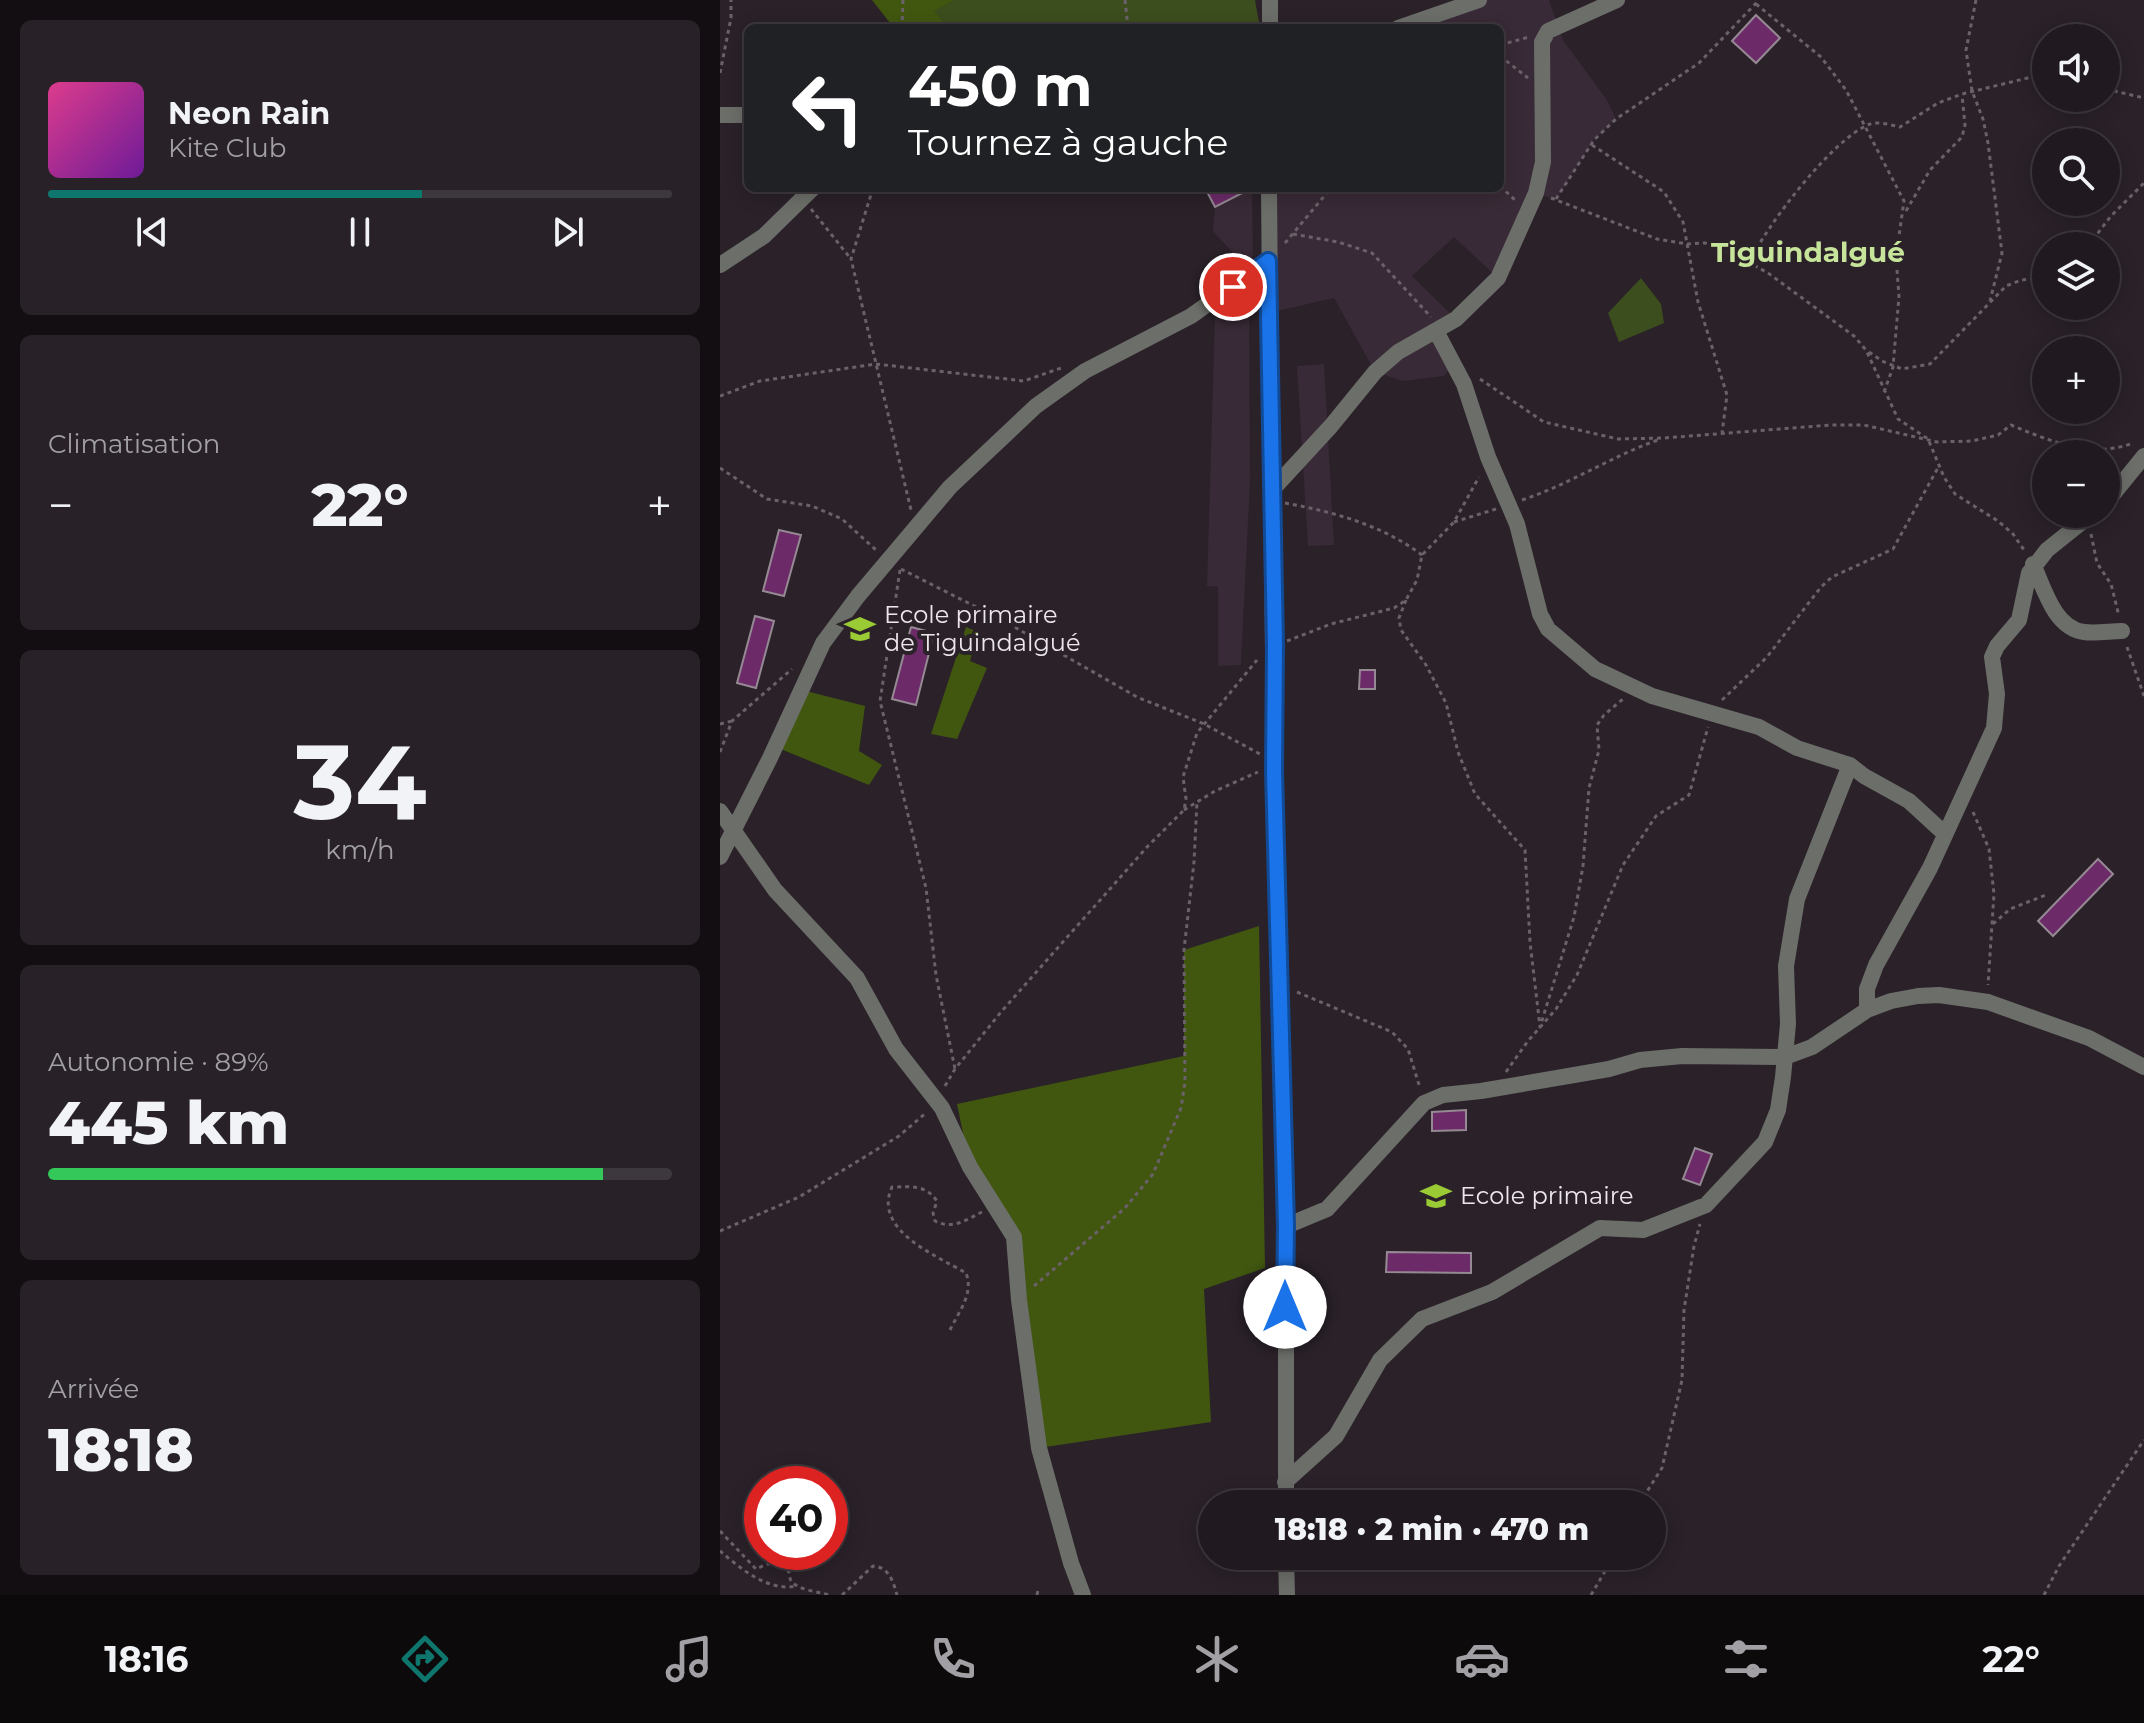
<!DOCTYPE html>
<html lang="fr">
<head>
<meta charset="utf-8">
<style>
  body { margin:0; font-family:Montserrat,sans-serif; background:#282228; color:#f1f3f6; height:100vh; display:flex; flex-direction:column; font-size:30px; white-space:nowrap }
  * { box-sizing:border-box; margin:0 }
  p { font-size:26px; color:#a2a0a4 }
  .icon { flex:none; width:44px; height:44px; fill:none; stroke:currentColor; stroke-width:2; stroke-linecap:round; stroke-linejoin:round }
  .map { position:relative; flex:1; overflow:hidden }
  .details { display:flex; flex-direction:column; gap:20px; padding:20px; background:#120e11; width:720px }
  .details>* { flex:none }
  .hud { position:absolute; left:24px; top:24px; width:760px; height:168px; border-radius:12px; box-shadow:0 4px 20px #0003,0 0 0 2px #3d383d; background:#202124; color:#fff; overflow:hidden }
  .fabs { position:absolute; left:1312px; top:24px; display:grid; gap:16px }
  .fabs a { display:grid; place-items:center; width:88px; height:88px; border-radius:50%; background:#20191f; box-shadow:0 4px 20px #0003,0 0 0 2px #3d383d; font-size:40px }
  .speed { position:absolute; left:24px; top:1466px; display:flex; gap:16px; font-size:40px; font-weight:700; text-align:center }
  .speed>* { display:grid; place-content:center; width:104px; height:104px; border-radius:50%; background:#20191f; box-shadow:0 4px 20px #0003,0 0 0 2px #3d383d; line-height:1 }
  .speed .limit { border:12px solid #d22; background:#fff; color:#111 }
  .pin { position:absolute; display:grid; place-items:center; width:68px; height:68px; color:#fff; margin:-34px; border:4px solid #fff; border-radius:50%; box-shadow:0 2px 8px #0007 }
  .me { position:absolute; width:88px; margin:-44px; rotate:0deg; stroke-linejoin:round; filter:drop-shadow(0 0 6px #0008) }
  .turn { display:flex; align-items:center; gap:28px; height:168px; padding:0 32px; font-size:36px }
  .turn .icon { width:104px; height:104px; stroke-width:2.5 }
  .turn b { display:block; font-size:56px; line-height:68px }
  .big { font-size:60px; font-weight:800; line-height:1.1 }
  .details .tile { flex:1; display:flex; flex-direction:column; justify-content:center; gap:12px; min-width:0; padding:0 28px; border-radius:12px; background:#282228 }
  .details .dial { align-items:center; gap:0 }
  .dial b { font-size:104px; line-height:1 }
  .song { display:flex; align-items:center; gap:24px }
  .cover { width:96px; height:96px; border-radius:12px; background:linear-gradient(135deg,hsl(330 70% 55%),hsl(280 70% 35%)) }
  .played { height:8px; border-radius:4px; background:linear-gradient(90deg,#0f766e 60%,#3d383d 60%) }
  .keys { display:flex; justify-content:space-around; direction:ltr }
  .heat { display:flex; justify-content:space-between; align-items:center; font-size:44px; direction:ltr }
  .charge { height:12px; border-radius:6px; background:linear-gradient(90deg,#34c759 89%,#3d383d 0) }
  .trip { position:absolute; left:478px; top:1490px; width:468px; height:80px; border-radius:40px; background:#20191f; box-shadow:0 4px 20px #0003,0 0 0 2px #3d383d; font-weight:800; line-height:80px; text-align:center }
  .dock { display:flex; height:128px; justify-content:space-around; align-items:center; background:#0d0a0c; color:#a2a0a4 }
  .dock .icon { width:56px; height:56px }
  .dock .selected { color:#0f766e }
  .dock b { font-size:36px; color:#f1f3f6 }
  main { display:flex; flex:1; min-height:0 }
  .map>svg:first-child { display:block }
  .built { fill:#382a36 }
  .green { fill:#3c4d1e }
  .forest { fill:#415710 }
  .building { fill:#6c2b68; stroke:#958993; stroke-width:2 }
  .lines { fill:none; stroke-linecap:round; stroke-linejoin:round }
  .path { stroke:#6a6169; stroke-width:3; stroke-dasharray:4 4; stroke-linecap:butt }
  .minor { stroke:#6c6e69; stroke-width:16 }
  .tertiary { stroke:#6c6e69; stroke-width:16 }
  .route-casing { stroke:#114b97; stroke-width:20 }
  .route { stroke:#1a73e8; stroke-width:14 }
  .labels { text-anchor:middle; stroke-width:8; stroke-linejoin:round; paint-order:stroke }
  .poi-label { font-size:24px; fill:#ede6ec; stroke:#2a2129; text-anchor:start }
  .quarter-label { font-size:28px; font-weight:bold; fill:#c7e49b; stroke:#2a2129 }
</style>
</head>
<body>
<main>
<section class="details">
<div class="tile">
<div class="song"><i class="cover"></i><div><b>Neon Rain</b><p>Kite Club</p></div></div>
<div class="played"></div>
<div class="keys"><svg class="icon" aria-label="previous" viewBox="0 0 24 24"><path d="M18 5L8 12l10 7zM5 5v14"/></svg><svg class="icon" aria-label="pause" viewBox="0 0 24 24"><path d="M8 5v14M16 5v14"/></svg><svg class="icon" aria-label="next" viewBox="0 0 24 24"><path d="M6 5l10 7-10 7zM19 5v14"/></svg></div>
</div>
<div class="tile"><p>Climatisation</p>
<div class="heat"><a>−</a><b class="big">22°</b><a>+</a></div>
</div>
<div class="tile dial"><b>34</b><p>km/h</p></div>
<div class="tile"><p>Autonomie · 89%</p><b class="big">445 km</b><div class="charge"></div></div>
<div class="tile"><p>Arrivée</p><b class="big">18:18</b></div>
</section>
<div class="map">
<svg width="1424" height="1595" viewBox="0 0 1424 1595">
  <rect width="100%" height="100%" fill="#2a2129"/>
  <path class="built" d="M759,0H829L843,40L887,100L896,119L874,140L836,200L816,193L778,278L734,237L692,276L736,319L716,331L740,358L724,376L683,381L655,372L614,298L549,313V188H780V28H678Z
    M485,188H532L533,256L524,265L493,231L495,207Z
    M529,287L530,481L521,665L498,666V587L487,586L495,314L499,302Z
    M604,364L614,545L588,546L577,366Z"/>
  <path class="green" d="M235,0H535L540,28H229L213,11Z
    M921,278L941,304L944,323L899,342L888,313Z"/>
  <path class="forest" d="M152,0H235L214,11L229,28H174Z
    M246,627L258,632L250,661L267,668L237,739L211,734Z
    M86,691L145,706L139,751L162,765L149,785L58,748Z
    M539,926L545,1268L484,1289L491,1422L319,1448L294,1237L250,1167L237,1104L464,1056V950Z"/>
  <path class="building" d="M1036,15L1060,38L1036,63L1012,41Z
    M485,188H532L495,207Z
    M59,530L81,535L64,596L43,591Z
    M35,616L54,621L36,688L17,683Z
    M191,627L214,633L196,705L172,699Z
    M640,670H655V689H639Z
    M1378,859L1393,874L1333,936L1318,921Z
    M746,1110V1130L712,1131V1112Z
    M975,1148L992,1154L980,1185L963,1179Z
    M667,1252L751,1253V1273L666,1272Z"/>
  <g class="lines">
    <path class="path" d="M405,0L408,28
      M1256,0L1246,50L1252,91L1263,119L1268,143L1282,253L1270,301
      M1036,4L1101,57L1126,90L1184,201L1176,257L1179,296L1173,367L1164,392
      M182,28L183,0
      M780,45L809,37
      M780,56L808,78
      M0,73L11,18V0
      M1386,89L1424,98
      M872,145L944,192L963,222L978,302L1007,395L1002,433
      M780,186L796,201
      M153,188L131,259L191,510
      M831,198L937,239L967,244L985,243L1021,258L1048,273L1134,336L1146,350L1178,419L1208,439L1224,477L1235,494L1278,521L1293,534L1304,550
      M836,199L874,140L896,119L979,63L1039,0
      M91,209L131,259
      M1186,211L1210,170L1242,137L1245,125L1242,95
      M573,234L618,242L652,253L711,317
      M565,243L611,188
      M1368,246L1391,216L1424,183
      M1029,263C1046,226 1113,138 1150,124C1158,121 1171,125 1180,127L1218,103L1242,94L1320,75L1326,76
      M1149,352L1162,361L1182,369L1210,364L1286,286L1301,280L1326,278
      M760,379L824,422L898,439L944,438L1111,425H1144L1217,442L1252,441L1278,435L1291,425C1330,441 1372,459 1413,443
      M0,396L40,381L156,364L304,381L341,368
      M1336,443L1342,454
      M0,468L47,499L92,506L122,519L156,550
      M802,500C851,484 893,455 941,439
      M565,503C614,512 662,525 702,555
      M734,522L776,509
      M1371,534L1377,563L1391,584L1399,616
      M181,569L284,621L417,697L484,724L540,754
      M180,570L160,701L206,888L216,975L235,1069
      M686,600L679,618L681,630L706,665L726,703L738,752L755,794L805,850L810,942L820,1027L854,917L863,866L869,788L879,750L877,725L884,715L903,699
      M567,641L611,624L674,608L686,600L697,580L702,555L734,522L759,477
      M1407,647L1424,696
      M1002,700L1047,657L1101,587L1112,577L1173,549L1219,466
      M0,724L12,721
      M0,752L12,721L72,669
      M464,810L495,791L538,772
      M1253,812L1269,849L1274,894L1268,985
      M1273,924L1290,909L1326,895
      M577,992L672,1032L688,1049L700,1088
      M786,1072L808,1041L836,1009L857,975L903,865L936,816L969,795L988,727
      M225,1086L235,1069L281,1012L427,847L464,810L466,799L463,777L477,733L537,660
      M0,1231L79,1197L179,1136L207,1112
      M314,1286L405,1208L433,1174L461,1108L465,1082L464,950L474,862L477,802
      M230,1330C239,1311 254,1294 246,1273C217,1256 152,1230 172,1187C191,1187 205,1184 217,1201L213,1213L215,1221C232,1230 246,1220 262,1212
      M919,1504L942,1468L962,1380L964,1310L974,1246L980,1224
      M0,1531L36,1569C45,1565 59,1557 67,1568C70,1572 69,1577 71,1581C78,1590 99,1592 109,1595
      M0,1551C20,1568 48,1592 76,1586
      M122,1595L153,1566C169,1567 173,1581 177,1595
      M317,1595L318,1590
      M871,1595L894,1556
      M1324,1595L1339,1566L1424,1440"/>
    <path class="minor" d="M678,28L759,0
      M0,115H28
      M0,265L44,236L93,188
      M716,331L744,384L768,457L797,524L820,614L828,629L875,669L932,696L1039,727L1077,748L1130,765L1144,776L1189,801L1225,834
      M552,490L611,426L655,372L678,352L736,319L778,278L816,193L823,162L822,42L828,31L897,0
      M1386,503L1424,456
      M1313,564C1324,588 1334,628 1364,632C1376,634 1390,631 1402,631
      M0,811L55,890L137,978L176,1049L222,1108L250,1167L294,1237L299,1300L319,1448L351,1563L363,1595
      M0,857L50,758L103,643L138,596L230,487L316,406L365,371L471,316L548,261
      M1147,1010V989L1156,965L1210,868L1274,728L1277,694L1272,657L1277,646L1299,620L1309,573L1327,550L1372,514
      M566,1226L607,1209L704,1103L723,1095L761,1091L889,1069L920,1060L962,1056L1065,1057L1092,1047L1147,1010L1171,1001L1198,996L1219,995L1268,1002L1369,1038L1424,1067
      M565,1482L616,1436L660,1360L702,1319L772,1292L880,1228L923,1230L986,1205L1045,1142L1058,1110L1063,1077L1068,1024L1066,966L1077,899L1130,765"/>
    <path class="tertiary" d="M550,28V0
      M549,188L554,771L566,1226V1504
      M566,1556L567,1595"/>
  </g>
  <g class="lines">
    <g class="route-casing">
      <path id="route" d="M513,287L548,261L555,646L554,771L566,1226L565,1307"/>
    </g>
    <use href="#route" class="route"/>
  </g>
  <defs>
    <g id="school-bare" transform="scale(2.4)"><path d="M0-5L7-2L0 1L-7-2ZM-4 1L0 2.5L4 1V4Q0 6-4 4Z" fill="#9acb34" stroke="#2a2129" stroke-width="2.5" paint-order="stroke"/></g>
  </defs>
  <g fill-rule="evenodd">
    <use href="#school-bare" x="140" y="629"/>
    <use href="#school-bare" x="716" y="1196"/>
  </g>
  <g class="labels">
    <g class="poi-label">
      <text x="164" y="623">Ecole primaire<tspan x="164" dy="28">de Tiguindalgué</tspan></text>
      <text x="740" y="1204">Ecole primaire</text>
    </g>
    <g class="quarter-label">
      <text x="1088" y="262">Tiguindalgué</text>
    </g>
  </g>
</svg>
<div class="fabs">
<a><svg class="icon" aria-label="sound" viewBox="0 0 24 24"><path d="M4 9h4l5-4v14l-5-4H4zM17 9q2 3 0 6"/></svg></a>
<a><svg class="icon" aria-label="search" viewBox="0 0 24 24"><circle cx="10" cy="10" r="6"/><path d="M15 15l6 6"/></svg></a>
<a><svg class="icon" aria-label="layers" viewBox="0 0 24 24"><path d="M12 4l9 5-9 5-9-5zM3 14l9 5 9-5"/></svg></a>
<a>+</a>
<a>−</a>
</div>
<div class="speed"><div class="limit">40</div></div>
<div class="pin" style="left:513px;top:287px;background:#d93025"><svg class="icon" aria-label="arrive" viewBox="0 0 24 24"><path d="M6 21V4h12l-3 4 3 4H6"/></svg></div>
<svg class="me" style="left:565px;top:1307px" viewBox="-20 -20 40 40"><circle r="19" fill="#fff"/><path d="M0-13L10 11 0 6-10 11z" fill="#1a73e8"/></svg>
<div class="trip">18:18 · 2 min · 470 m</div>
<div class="hud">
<div class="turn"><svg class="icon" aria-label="left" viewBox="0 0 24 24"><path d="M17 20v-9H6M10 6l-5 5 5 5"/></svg><div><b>450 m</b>Tournez à gauche</div></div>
</div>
</div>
</main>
<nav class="dock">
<b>18:16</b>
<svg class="icon selected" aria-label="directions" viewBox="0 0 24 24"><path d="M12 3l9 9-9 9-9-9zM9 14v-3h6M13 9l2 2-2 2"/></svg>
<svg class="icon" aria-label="music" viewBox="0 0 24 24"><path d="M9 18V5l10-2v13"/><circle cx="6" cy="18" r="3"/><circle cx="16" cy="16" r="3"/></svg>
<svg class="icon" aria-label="phone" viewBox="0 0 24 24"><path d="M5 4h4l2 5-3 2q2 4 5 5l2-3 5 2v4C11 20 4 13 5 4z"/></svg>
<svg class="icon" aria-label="climate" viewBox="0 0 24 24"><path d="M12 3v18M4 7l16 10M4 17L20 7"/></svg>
<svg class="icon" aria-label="car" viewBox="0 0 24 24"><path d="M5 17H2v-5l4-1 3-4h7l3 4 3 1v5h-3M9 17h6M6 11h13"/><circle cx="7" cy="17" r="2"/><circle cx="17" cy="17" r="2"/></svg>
<svg class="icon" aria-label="filters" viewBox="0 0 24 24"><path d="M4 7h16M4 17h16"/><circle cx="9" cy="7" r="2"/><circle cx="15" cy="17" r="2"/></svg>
<b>22°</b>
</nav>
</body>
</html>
